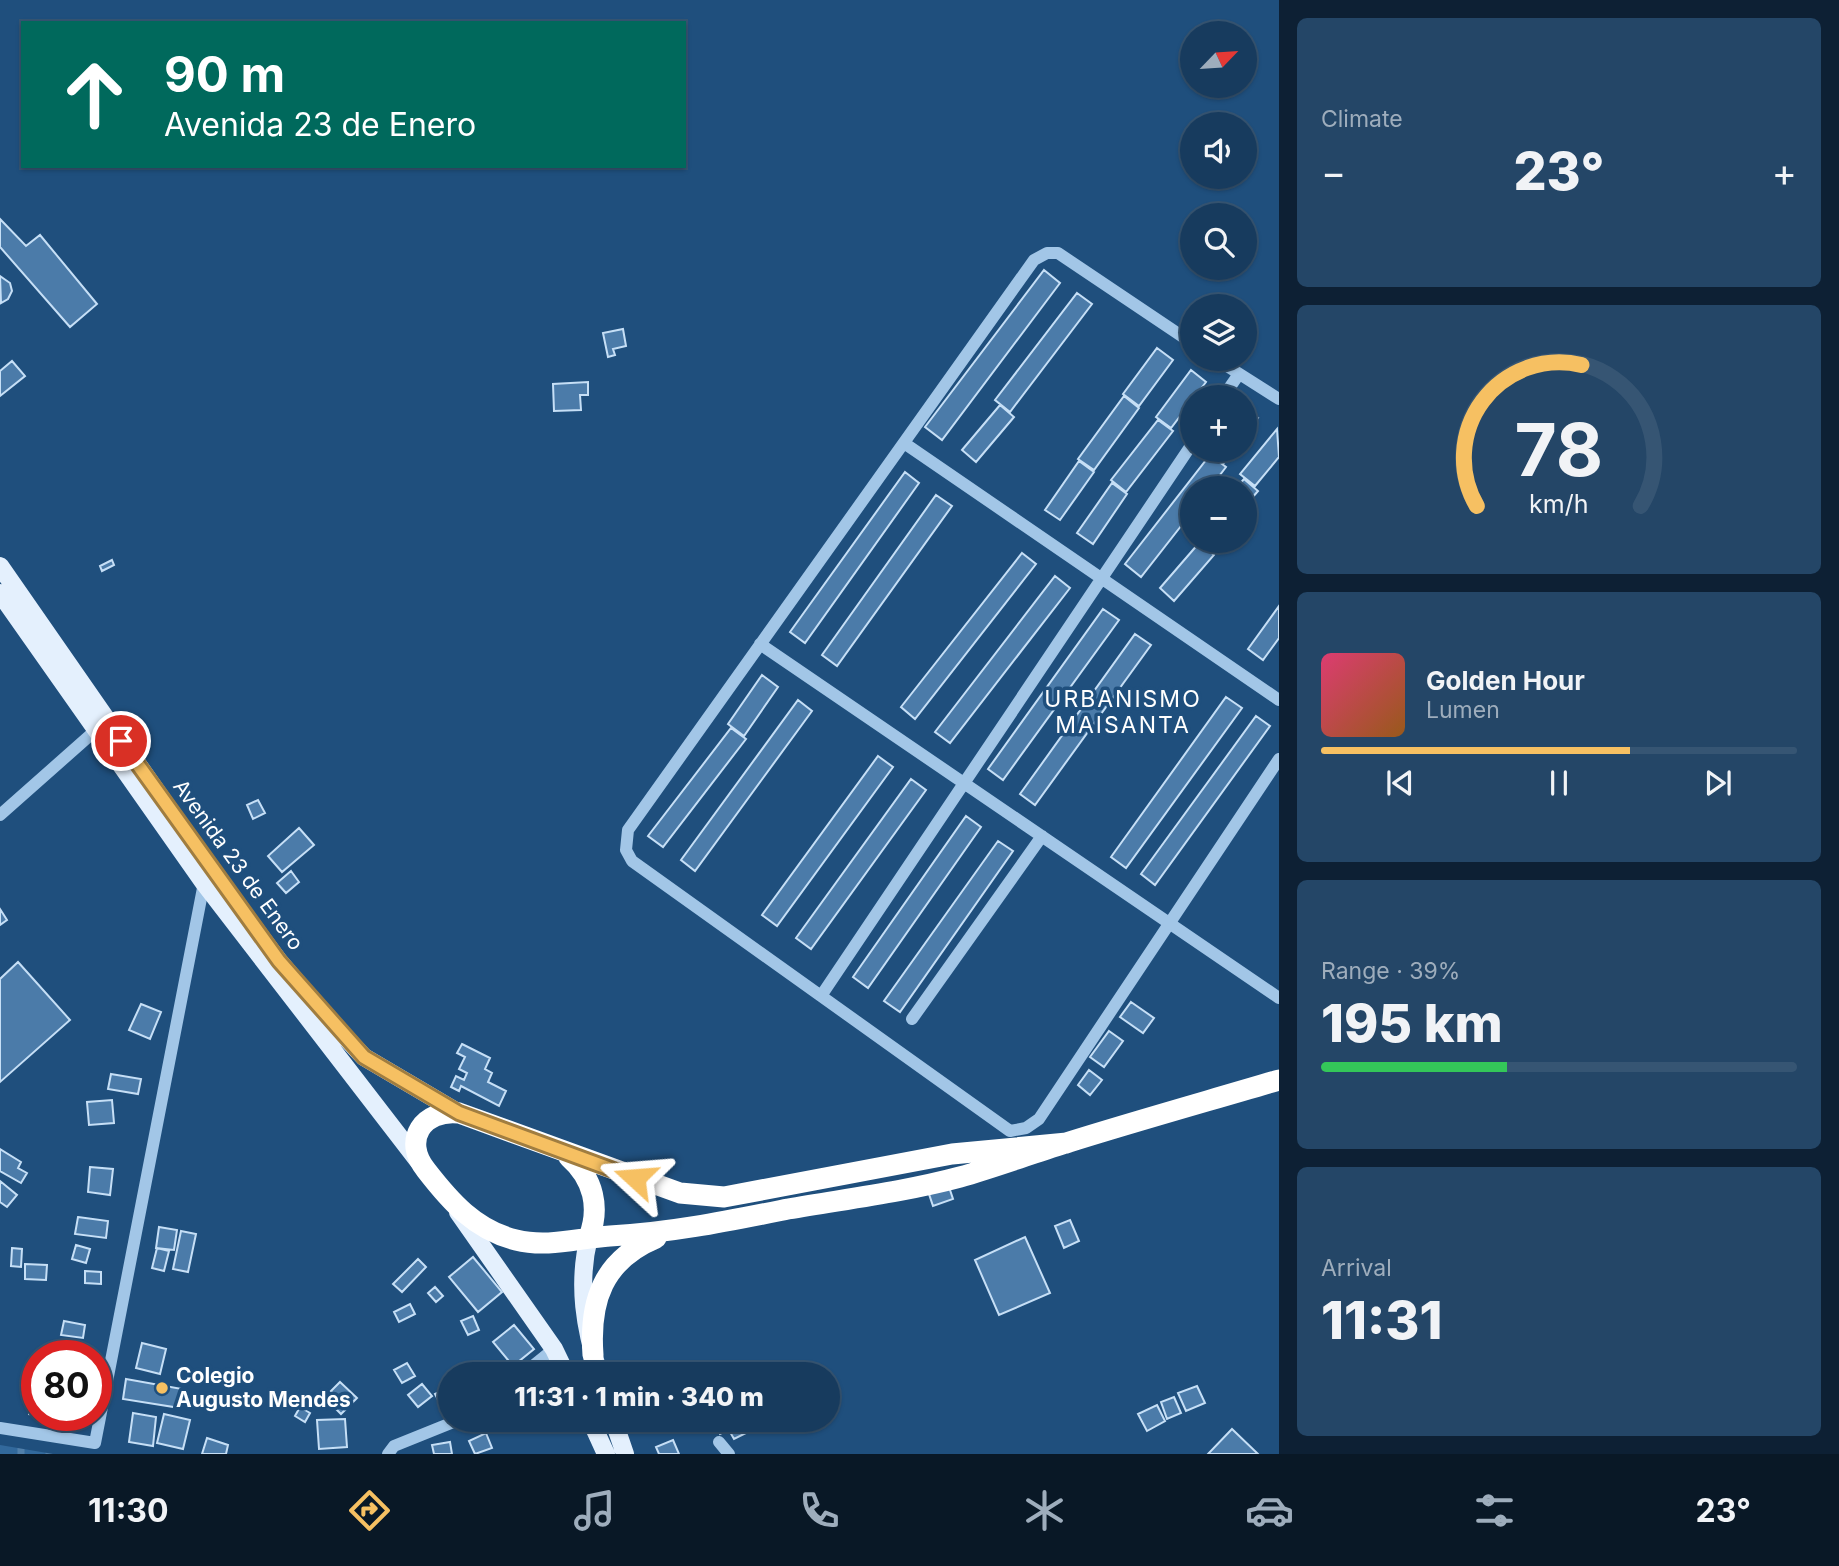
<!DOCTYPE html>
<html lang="en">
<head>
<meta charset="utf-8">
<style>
  body { margin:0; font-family:Inter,sans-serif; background:#244667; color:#f1f3f6; height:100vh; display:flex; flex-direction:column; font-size:26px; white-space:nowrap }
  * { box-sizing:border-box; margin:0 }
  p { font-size:23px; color:#9eadbc }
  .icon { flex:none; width:38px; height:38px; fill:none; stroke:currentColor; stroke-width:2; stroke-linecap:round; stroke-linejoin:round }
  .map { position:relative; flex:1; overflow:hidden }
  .details { display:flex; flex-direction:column; gap:18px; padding:18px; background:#0d2034; width:560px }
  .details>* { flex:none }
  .hud { position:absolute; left:21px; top:21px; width:665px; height:147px; border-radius:0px; box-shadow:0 2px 5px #0004,0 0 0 2px #365573; background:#00695c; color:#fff; overflow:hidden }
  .needle { width:46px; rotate:65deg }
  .fabs { position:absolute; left:1180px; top:21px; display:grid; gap:14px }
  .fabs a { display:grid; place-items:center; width:77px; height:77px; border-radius:50%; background:#173b5e; box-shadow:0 2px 5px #0004,0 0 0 2px #365573; font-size:35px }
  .speed { position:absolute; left:21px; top:1340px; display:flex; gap:14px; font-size:35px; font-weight:700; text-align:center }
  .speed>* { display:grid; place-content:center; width:91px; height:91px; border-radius:50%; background:#173b5e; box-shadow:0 2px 5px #0004,0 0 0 2px #365573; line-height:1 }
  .speed .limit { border:10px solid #d22; background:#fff; color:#111 }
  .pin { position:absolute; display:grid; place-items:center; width:60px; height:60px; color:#fff; margin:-30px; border:4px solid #fff; border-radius:50%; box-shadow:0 2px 7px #0007 }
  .me { position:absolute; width:77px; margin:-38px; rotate:289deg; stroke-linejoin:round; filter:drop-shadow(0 0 5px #0008) }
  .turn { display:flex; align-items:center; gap:24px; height:147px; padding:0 28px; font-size:32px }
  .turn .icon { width:91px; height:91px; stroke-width:2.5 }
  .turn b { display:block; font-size:49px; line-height:60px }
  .big { font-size:52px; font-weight:800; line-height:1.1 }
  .details .card { flex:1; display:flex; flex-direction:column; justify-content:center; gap:10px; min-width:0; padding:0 24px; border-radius:10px; background:#244667 }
  .details .dial { align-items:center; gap:0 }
  .dial svg { height:182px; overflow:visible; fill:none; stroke:#365573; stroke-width:7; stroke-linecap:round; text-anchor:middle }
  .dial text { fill:#f1f3f6; stroke:none }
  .song { display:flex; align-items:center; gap:21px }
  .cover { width:84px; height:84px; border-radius:10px; background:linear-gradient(135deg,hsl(340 70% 55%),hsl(30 70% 35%)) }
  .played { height:7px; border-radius:4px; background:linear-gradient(90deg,#f6c062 65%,#365573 65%) }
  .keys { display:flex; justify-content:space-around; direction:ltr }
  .heat { display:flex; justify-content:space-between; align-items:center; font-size:38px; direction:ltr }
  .charge { height:10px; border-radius:5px; background:linear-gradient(90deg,#34c759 39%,#365573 0) }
  .trip { position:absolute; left:438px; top:1362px; width:402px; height:70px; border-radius:35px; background:#173b5e; box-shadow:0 2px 5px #0004,0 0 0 2px #365573; font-weight:800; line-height:70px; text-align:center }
  .tabs { display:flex; height:112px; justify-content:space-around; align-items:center; background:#091826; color:#9eadbc }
  .tabs .icon { width:49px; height:49px }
  .tabs .selected { color:#f6c062 }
  .tabs b { font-size:32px; color:#f1f3f6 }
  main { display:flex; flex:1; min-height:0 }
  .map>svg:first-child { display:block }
  .cemetery { fill:url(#cemetery-stones) }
  .building { fill:#4b7ba9; stroke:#c6dff6; stroke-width:2 }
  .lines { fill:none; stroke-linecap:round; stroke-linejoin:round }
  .minor { stroke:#a2c6e7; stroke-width:12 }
  .major { stroke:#e4f0fd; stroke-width:18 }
  .highway { stroke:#fff; stroke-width:21 }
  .route-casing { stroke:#a07d40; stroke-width:18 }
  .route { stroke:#f6c062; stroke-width:12 }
  .poi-dot { fill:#f6c062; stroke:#1f4f7d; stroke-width:2.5 }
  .labels { text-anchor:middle; stroke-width:7; stroke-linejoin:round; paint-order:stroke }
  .street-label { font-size:21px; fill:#fff; stroke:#1f4f7d }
  .poi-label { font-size:21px; font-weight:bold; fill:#fff; stroke:#1f4f7d; text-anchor:start }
  .neighbourhood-label { font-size:23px; letter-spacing:2px; fill:#fff; stroke:#1f4f7d }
</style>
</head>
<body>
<main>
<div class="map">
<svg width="1279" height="1454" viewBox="0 0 1279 1454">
  <defs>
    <pattern id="cemetery-stones" width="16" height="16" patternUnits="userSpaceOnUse" patternTransform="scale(1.75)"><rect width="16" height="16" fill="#32699c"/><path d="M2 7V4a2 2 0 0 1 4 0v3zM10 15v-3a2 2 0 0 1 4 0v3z" fill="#5180ab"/></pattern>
  </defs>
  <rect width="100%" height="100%" fill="#1f4f7d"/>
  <path class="cemetery" d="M0,1445L53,1454H0Z"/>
  <path class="building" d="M0,219L26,246L40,235L97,304L70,327L0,247Z
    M1044,270L1060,283L942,440L925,427Z
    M0,276L10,283L12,291L8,299L1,303Z
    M1077,293L1092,304L1010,412L995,400Z
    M623,329L626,346L613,349L615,355L608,357L603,333Z
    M1157,348L1173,360L1139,406L1123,394Z
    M12,361L25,376L0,396V371Z
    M1191,370L1206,382L1171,428L1156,417Z
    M588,382V395H580L581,410L554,411L553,384Z
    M1124,396L1139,408L1094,470L1078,459Z
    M1000,405L1014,417L976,462L962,450Z
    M1244,407L1258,418L1244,436Z
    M1158,420L1173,431L1126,492L1111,480Z
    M1277,429L1279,457L1255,486L1240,474Z
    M1208,450H1234L1223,464Z
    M1210,455L1226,467L1210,488H1192V512L1141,577L1125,564Z
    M1079,461L1094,472L1060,520L1045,510Z
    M905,472L919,483L805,643L790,632Z
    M1244,479L1258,491L1244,507V488H1236Z
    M1112,483L1127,494L1093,544L1077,533Z
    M936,495L952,506L837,666L822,655Z
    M1200,541H1216L1209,549Z
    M1199,543L1214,555L1174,601L1160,588Z
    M1022,553L1036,564L915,719L901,707Z
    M112,560L114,565L102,571L100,566Z
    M1055,576L1070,588L950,743L935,732Z
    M1279,606V638L1263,660L1248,649Z
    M1103,609L1119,620L1003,780L988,769Z
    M1135,634L1151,645L1035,805L1020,794Z
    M762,675L778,687L744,736L728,724Z
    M1226,697L1242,708L1126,868L1111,857Z
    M798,700L812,711L695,871L681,860Z
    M1256,716L1270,726L1155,885L1141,874Z
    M731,728L746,739L663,847L648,836Z
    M878,756L893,767L777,926L762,915Z
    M911,779L926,790L811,949L796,938Z
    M258,800L265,813L253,819L247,805Z
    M966,816L981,827L868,988L853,977Z
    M299,828L314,845L282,872L268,856Z
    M998,841L1013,851L900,1012L884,1001Z
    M291,871L299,882L286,893L277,883Z
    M0,909L7,920L0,925Z
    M18,962L70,1020L0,1082V979Z
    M1131,1002L1154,1018L1143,1033L1120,1017Z
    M141,1004L161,1012L150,1039L129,1030Z
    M1109,1031L1123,1041L1104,1067L1090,1057Z
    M462,1044L490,1058L485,1069L492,1073L488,1082L506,1091L499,1106L461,1086L459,1091L451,1087L456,1076L464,1080L467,1073L459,1069L465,1057L457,1053Z
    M1089,1070L1102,1080L1090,1095L1078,1085Z
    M111,1074L141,1079L138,1094L108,1089Z
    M112,1100L114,1123L89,1125L87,1102Z
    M0,1149L21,1162L18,1168L27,1173L21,1183L0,1171Z
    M90,1167L113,1169L110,1195L88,1192Z
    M0,1181L17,1195L7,1207L0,1202Z
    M949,1187L953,1199L933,1206L929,1194Z
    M78,1217L108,1221L106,1238L75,1234Z
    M1070,1220L1079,1241L1064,1248L1055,1226Z
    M159,1227L177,1230L174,1250L156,1248Z
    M181,1231L196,1234L188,1272L173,1269Z
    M1025,1237L1050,1293L999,1315L975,1260Z
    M76,1245L90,1249L86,1263L72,1259Z
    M12,1248L22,1249L21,1267L11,1266Z
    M157,1248L169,1251L164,1271L152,1268Z
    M473,1257L502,1292L478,1312L449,1277Z
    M418,1259L426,1267L402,1292L393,1284Z
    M25,1264L47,1265L46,1280L25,1279Z
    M85,1271L101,1272V1284L85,1283Z
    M435,1287L443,1296L436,1302L428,1293Z
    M410,1304L415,1314L399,1322L394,1312Z
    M473,1316L479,1330L468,1335L461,1321Z
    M64,1321L85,1325L83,1338L61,1335Z
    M514,1325L534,1349L513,1366L493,1342Z
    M142,1343L166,1349L160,1374L136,1368Z
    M407,1363L415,1376L402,1383L394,1370Z
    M126,1379L182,1389L180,1408L123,1399Z
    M340,1382L357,1398L341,1414L330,1403L337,1397L331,1391Z
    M422,1384L432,1396L418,1407L408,1395Z
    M1197,1386L1205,1403L1186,1411L1178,1393Z
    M445,1389L450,1398V1415L447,1417L435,1394Z
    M30,1396H37V1415L29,1414Z
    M1174,1397L1181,1413L1167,1419L1161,1402Z
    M1157,1405L1165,1421L1147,1431L1138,1414Z
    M300,1407L310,1413L305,1422L295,1416Z
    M133,1413L156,1417L153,1446L129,1442Z
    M164,1414L190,1420L183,1449L157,1443Z
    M345,1419L347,1447L319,1449L317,1420Z
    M716,1419H739L741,1424L720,1434L713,1421Z
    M743,1426L746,1433L734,1439L730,1432Z
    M1232,1429L1258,1454H1208Z
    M486,1433L492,1448L475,1454L469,1441Z
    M207,1438L228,1445L226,1454H202Z
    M673,1440L679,1454H659L656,1447Z
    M450,1442L452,1454H434L432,1445Z"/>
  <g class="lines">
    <path class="minor" d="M1192,343L1058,253H1047L1034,260L628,830L626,850L632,861L1010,1131L1026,1128L1039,1119L1279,759
      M1216,359L1279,399
      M1223,397L1239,374
      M904,443L1279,700
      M760,644L1279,998
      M0,815L96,730
      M821,996L1192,444
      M912,1019L1042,836
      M523,1374L554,1349
      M0,1428L95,1443L204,883
      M719,1442L729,1454
      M388,1454L394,1446L461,1419"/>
    <path class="major" d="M0,566L212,871L279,961L327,1018L364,1057L459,1113
      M0,593L204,883L419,1162
      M458,1212L554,1349L566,1374
      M589,1237C577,1285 585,1328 599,1374
      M590,1419L606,1454
      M613,1419L625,1454"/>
    <path class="highway" d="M1067,1143L952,1154L724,1197L680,1193L459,1113C423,1109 402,1140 426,1170C450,1201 475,1230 516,1240C548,1248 578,1238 610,1236C670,1233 728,1221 788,1209C845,1199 904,1192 960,1177C995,1167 1030,1154 1066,1143C1136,1121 1208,1101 1279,1080
      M569,1157C594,1179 600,1208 589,1237
      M593,1355C589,1301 603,1260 656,1238"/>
  </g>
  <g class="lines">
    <g class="route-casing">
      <path id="route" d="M121,741L279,961L364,1057L459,1113L635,1178"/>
    </g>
    <use href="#route" class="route"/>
  </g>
  <circle class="poi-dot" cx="162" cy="1388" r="7"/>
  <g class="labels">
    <g class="street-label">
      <text transform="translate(238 865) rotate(54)" y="7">Avenida 23 de Enero</text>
    </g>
    <g class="poi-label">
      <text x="176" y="1383">Colegio<tspan x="176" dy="24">Augusto Mendes</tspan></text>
    </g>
    <g class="neighbourhood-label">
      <text x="1123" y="707">URBANISMO<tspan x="1123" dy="26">MAISANTA</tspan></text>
    </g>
  </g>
</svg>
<div class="fabs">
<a><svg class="needle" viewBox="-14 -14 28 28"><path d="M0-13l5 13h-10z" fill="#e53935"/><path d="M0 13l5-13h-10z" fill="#9eadbc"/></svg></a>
<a><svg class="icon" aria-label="sound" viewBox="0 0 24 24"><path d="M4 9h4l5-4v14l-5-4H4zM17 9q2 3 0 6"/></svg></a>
<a><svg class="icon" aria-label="search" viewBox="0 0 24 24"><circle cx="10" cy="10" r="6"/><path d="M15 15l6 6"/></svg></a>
<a><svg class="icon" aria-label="layers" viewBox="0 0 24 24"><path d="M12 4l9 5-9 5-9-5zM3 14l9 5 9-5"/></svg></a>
<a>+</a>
<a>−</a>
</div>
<div class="speed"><div class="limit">80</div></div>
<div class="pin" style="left:121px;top:741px;background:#d93025"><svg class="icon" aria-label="arrive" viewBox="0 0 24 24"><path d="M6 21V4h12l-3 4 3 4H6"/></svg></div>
<svg class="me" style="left:635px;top:1178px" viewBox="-20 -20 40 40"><path d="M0-17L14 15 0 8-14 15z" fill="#f6c062" stroke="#fff" stroke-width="4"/></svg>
<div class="trip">11:31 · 1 min · 340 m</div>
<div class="hud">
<div class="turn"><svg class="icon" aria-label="ahead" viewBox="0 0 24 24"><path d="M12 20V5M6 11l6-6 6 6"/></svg><div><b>90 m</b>Avenida 23 de Enero</div></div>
</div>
</div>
<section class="details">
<div class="card"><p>Climate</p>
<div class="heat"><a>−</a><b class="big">23°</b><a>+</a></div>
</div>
<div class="card dial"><svg viewBox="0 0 100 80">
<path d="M14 69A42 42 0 1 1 86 69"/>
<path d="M14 69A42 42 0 0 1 60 7" stroke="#f6c062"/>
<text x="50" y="56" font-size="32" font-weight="700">78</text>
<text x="50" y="72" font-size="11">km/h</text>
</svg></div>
<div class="card">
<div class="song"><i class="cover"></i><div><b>Golden Hour</b><p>Lumen</p></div></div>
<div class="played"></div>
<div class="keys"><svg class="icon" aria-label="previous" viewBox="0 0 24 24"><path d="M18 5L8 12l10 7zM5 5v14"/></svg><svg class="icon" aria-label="pause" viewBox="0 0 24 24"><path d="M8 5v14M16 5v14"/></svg><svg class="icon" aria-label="next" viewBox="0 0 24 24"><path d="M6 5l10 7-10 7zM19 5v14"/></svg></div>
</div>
<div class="card"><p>Range · 39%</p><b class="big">195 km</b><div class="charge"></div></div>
<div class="card"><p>Arrival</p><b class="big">11:31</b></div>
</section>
</main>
<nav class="tabs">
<b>11:30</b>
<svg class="icon selected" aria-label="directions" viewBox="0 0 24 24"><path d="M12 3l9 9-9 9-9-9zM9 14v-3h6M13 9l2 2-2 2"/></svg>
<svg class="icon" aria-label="music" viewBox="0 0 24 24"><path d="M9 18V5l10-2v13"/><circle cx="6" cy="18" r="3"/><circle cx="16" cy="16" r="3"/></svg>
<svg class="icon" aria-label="phone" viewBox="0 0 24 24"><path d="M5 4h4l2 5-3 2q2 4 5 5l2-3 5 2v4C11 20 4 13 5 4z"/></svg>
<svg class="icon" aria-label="climate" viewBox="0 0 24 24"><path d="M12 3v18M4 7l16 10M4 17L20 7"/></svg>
<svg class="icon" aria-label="car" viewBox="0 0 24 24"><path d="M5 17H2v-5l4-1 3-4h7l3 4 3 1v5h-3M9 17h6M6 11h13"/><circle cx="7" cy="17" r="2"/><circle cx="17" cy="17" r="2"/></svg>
<svg class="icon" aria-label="filters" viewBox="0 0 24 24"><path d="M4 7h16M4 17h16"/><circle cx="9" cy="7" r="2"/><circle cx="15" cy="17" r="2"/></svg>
<b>23°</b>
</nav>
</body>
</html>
